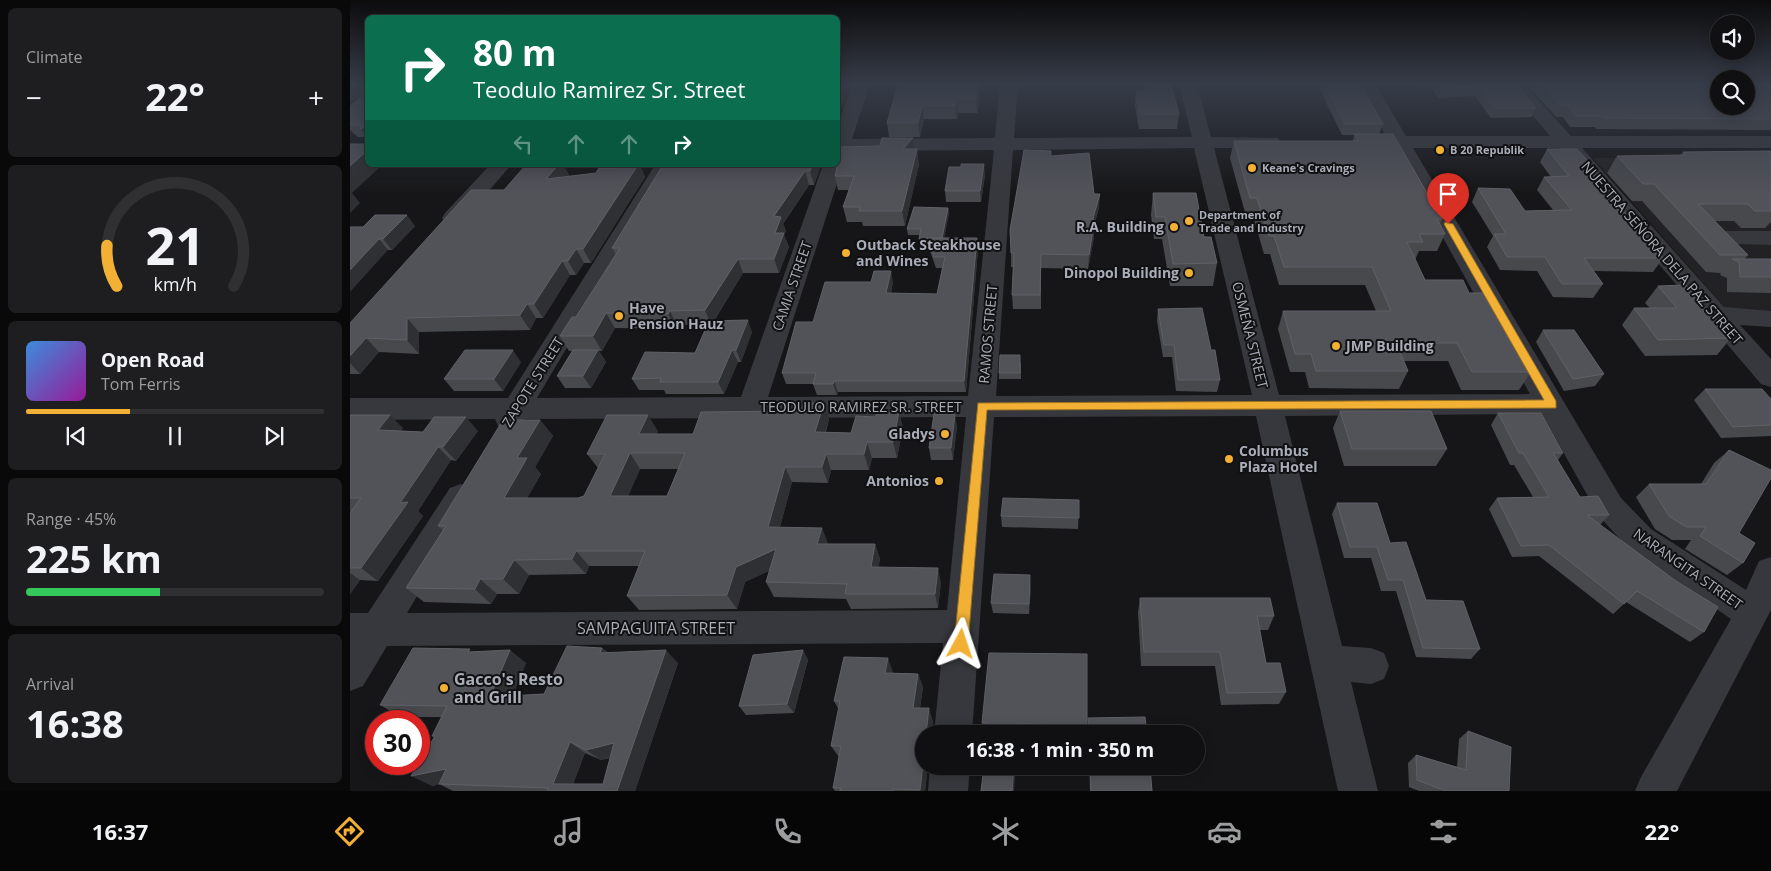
<!DOCTYPE html>
<html lang="en">
<head>
<meta charset="utf-8">
<style>
  body { margin:0; font-family:"Open Sans",sans-serif; background:#1e1e20; color:#f1f3f6; height:100vh; display:flex; flex-direction:column; font-size:19px; white-space:nowrap }
  * { box-sizing:border-box; margin:0 }
  p { font-size:16px; color:#9c9d9f }
  .icon { flex:none; width:28px; height:28px; fill:none; stroke:currentColor; stroke-width:2; stroke-linecap:round; stroke-linejoin:round }
  .map { position:relative; flex:1; overflow:hidden }
  .side { display:flex; flex-direction:column; gap:8px; padding:8px; background:#09090a; width:350px }
  .side>* { flex:none }
  .top-card { position:absolute; left:15px; top:15px; width:475px; height:152px; border-radius:8px; box-shadow:0 2px 12px #0003,0 0 0 1px #303032; background:#0b6e4f; color:#fff; overflow:hidden }
  .buttons { position:absolute; left:1360px; top:15px; display:grid; gap:10px }
  .buttons a { display:grid; place-items:center; width:45px; height:45px; border-radius:50%; background:#101012; box-shadow:0 2px 12px #0003,0 0 0 1px #303032; font-size:25px }
  .speed { position:absolute; left:15px; top:710px; display:flex; gap:10px; font-size:25px; font-weight:700; text-align:center }
  .speed>* { display:grid; place-content:center; width:65px; height:65px; border-radius:50%; background:#101012; box-shadow:0 2px 12px #0003,0 0 0 1px #303032; line-height:1 }
  .speed .limit { border:8px solid #d22; background:#fff; color:#111 }
  .pin { position:absolute; display:grid; place-items:center; width:42px; height:42px; color:#fff; margin:-51px -21px; border-radius:50% 50% 50% 0; rotate:-45deg; box-shadow:0 0 5px #0007 }
  .pin .icon { rotate:45deg }
  .me { position:absolute; width:55px; margin:-28px; rotate:5deg; stroke-linejoin:round; filter:drop-shadow(0 0 4px #0008) }
  .turn { display:flex; align-items:center; gap:18px; height:105px; padding:0 25px; font-size:22px }
  .turn .icon { width:65px; height:65px; stroke-width:2.5 }
  .turn b { display:block; font-size:35px; line-height:42px }
  .lanes { display:flex; align-items:center; height:48px; padding:0 25px; background:#0003; justify-content:center; gap:25px; direction:ltr }
  .lanes .off { opacity:.35 }
  .big { font-size:38px; font-weight:700; line-height:1.1 }
  .side .tile { flex:1; display:flex; flex-direction:column; justify-content:center; gap:8px; min-width:0; padding:0 18px; border-radius:8px; background:#1e1e20 }
  .side .dial { align-items:center; gap:0 }
  .dial svg { height:130px; overflow:visible; fill:none; stroke:#303032; stroke-width:7; stroke-linecap:round; text-anchor:middle }
  .dial text { fill:#f1f3f6; stroke:none }
  .song { display:flex; align-items:center; gap:15px }
  .cover { width:60px; height:60px; border-radius:8px; background:linear-gradient(135deg,hsl(210 70% 55%),hsl(300 70% 35%)) }
  .played { height:5px; border-radius:2px; background:linear-gradient(90deg,#f2b134 35%,#303032 35%) }
  .keys { display:flex; justify-content:space-around; direction:ltr }
  .heat { display:flex; justify-content:space-between; align-items:center; font-size:28px; direction:ltr }
  .charge { height:8px; border-radius:4px; background:linear-gradient(90deg,#34c759 45%,#303032 0) }
  .trip { position:absolute; left:565px; top:725px; width:290px; height:50px; border-radius:25px; background:#101012; box-shadow:0 2px 12px #0003,0 0 0 1px #303032; font-weight:700; line-height:50px; text-align:center }
  .tabs { display:flex; height:80px; justify-content:space-around; align-items:center; background:#060607; color:#9c9d9f }
  .tabs .icon { width:35px; height:35px }
  .tabs .selected { color:#f2b134 }
  .tabs b { font-size:22px; color:#f1f3f6 }
  main { display:flex; flex:1; min-height:0 }
  .map>svg:first-child { display:block }
  .built { fill:#222225 }
  .lines { fill:none; stroke-linecap:round; stroke-linejoin:round }
  .minor { fill:#37383d; fill-rule:evenodd }
  .wall { fill:#47494d; fill-rule:evenodd }
  .shaded-wall { fill:#2f3033 }
  .building { fill:#525359; stroke:#5f6168; fill-rule:evenodd }
  .route { fill:#f2b134; stroke:#9d7322 }
  .poi-dot { fill:#f2b134; stroke:#111113; stroke-width:2 }
  .labels { text-anchor:middle; stroke-width:4; stroke-linejoin:round; paint-order:stroke }
  .far-poi-label { font-size:11px; font-weight:bold; fill:#a8adb8; stroke:#111113; text-anchor:start }
  .poi-label { font-size:14px; font-weight:bold; fill:#a8adb8; stroke:#111113; text-anchor:end }
  .street-label { font-size:14px; fill:#a8adb8; stroke:#111113 }
  .near-street-label { font-size:16px; fill:#a8adb8; stroke:#111113 }
  .near-poi-label { font-size:16px; font-weight:bold; fill:#a8adb8; stroke:#111113; text-anchor:start }
</style>
</head>
<body>
<main>
<section class="side">
<div class="tile"><p>Climate</p>
<div class="heat"><a>−</a><b class="big">22°</b><a>+</a></div>
</div>
<div class="tile dial"><svg viewBox="0 0 100 80">
<path d="M14 69A42 42 0 1 1 86 69"/>
<path d="M14 69A42 42 0 0 1 8 44" stroke="#f2b134"/>
<text x="50" y="56" font-size="32" font-weight="700">21</text>
<text x="50" y="72" font-size="11">km/h</text>
</svg></div>
<div class="tile">
<div class="song"><i class="cover"></i><div><b>Open Road</b><p>Tom Ferris</p></div></div>
<div class="played"></div>
<div class="keys"><svg class="icon" aria-label="previous" viewBox="0 0 24 24"><path d="M18 5L8 12l10 7zM5 5v14"/></svg><svg class="icon" aria-label="pause" viewBox="0 0 24 24"><path d="M8 5v14M16 5v14"/></svg><svg class="icon" aria-label="next" viewBox="0 0 24 24"><path d="M6 5l10 7-10 7zM19 5v14"/></svg></div>
</div>
<div class="tile"><p>Range · 45%</p><b class="big">225 km</b><div class="charge"></div></div>
<div class="tile"><p>Arrival</p><b class="big">16:38</b></div>
</section>
<div class="map">
<svg width="1421" height="791" viewBox="0 0 1421 791">
  <rect width="100%" height="100%" fill="#161618"/>
  <path class="built" d="M1421,157V313L1378,311L1243,158Z"/>
  <g class="lines">
    <path class="minor" d="M502,84H520L502,139L645,138L650,84H668L664,138L842,137L829,84H847L861,137L928,138L931,142L928,146L921,148H864L929,395L1180,394L1043,148L1004,146L1001,142L1004,138L1036,136L1007,84H1025L1056,136H1200L1156,84H1174L1221,136H1421V148H1232L1374,307L1421,311V327L1390,325L1421,359V387L1411,384L1210,148H1063L1271,498L1301,529L1396,590L1409,561L1421,557V610L1327,791H1285L1291,777L1381,619L1279,549L1249,516L1192,414L935,416L992,646L1021,648L1034,653L1039,666L1034,679L1021,684L1001,682L1028,791H988L906,416L644,417L622,734H584L593,643L37,646L13,686L0,691V613H18L100,488L111,484L122,488L126,497L57,613L597,610L616,417L174,419L169,428L159,431L149,428L145,419L0,420V398H158L305,165H325L187,398L391,397L473,165H488V160L493,165L418,397L618,396L644,150L498,151L495,155L488,157V125ZM844,148L902,395L646,396L663,150Z
      M140,165H161L111,223L103,225L95,223L92,218L95,213Z
      M1367,231H1421V245L1359,243L1356,238L1359,233Z
      M580,766H620L618,791H578Z"/>
  </g>
  <path class="wall" d="M18,84V138L17,137H8L0,130V106L12,96Z
    M548,84H632L627,113H608L607,119H574L570,137H539L537,123Z
    M794,84H821L829,114L827,129H789L785,106L786,91H795Z
    M972,84H1010L1033,124L1029,134L1092,219L1090,224L1095,234L1087,251H1069L1065,260L1075,280L1119,293L1181,372L1169,390H1111L1098,361H1054L1058,371L1049,389L959,388L955,372H940L928,329L933,311H1026L1015,285H929L920,254H914L903,216H896L880,158L884,141H1003L1004,135H992L970,90Z
    M1066,84H1167L1186,108L1182,117L1141,118L1125,96L1089,98L1080,88L1068,87Z
    M1179,84H1421V130L1246,129L1245,127H1220L1213,117H1206L1178,86Z
    M489,147L564,149L569,164L555,226H513L512,222H497L493,207L499,190H488L485,176L491,153Z
    M1197,149L1262,188L1259,193L1313,258L1303,272L1244,271L1253,284L1243,298L1203,297L1187,271L1150,270L1137,247L1143,236L1122,202L1128,188L1175,211L1203,210L1187,190L1194,177H1201L1190,162Z
    M1421,151V222L1415,228H1391L1384,221H1365L1398,255L1395,259H1421V293L1377,292V278L1370,275L1371,273L1356,272L1292,201H1282L1257,173L1267,156L1331,155L1333,152Z
    M701,156L744,194L749,208L744,225V237L738,269L691,268V309H663L662,295L663,267H661V253Z
    M176,165H213L219,175L217,177L246,173L265,168L266,165H290L295,177L241,263H234L226,275H220L193,318H186L180,330L69,332V354L29,352L10,374H0V323L154,190Z
    M313,165H471L464,185H459L433,224L436,231L434,235L439,247L429,273H393L364,321L402,332L391,362H388L374,394H316L314,390H289L282,379L345,353L357,325H327L326,329L265,328L252,351H249L256,362L241,388H215L207,376L222,351H219L210,336L226,317L266,255L262,248Z
    M611,167L635,175L631,202H596L595,191Z
    M803,193L854,237L867,263L863,286H820L812,239H804L801,215Z
    M598,208L599,213L594,238H627L628,249L616,392H488L487,395H467L463,384H436L432,373L463,322L543,282L541,293L587,294L592,268H586L579,248H574V245H570L569,239V235H558L557,229Z
    M65,226L42,250H38L0,227Z
    M1308,286L1381,338L1367,355L1295,356L1272,325L1284,308H1300L1295,303Z
    M808,309L861,350L870,380L867,392L826,391L822,357H813L807,321Z
    M1193,330L1254,374L1245,386L1214,391L1186,342Z
    M171,362L153,391H104L94,379Z
    M671,362V379H649V373Z
    M1355,389L1421,399V436L1371,438L1344,400Z
    M990,411L1097,449L1086,466H994L983,428Z
    M549,412L553,428L547,458H522L519,470H481L478,483L442,482L430,527L478,543V544H525L530,559L528,567L591,582L588,608L501,609L496,599L424,597L416,582L420,570L395,582L387,609L289,610L277,596L289,566H239L236,574L179,575L169,594H147L141,604L74,602L56,588L93,530L88,526L190,420L203,436L185,467L191,474L177,498H228L234,496L248,468L237,454L308,431L306,434H343L479,419L476,432L501,433L524,417ZM290,469H328L317,496H278Z
    M1148,413L1213,453L1208,460L1230,497L1259,515L1250,525L1354,632L1340,642L1276,602L1263,614L1189,556L1162,557L1139,509L1147,498L1183,497L1164,465H1160L1141,425Z
    M0,415L53,428L51,431L73,432L128,431L106,461L101,460L68,511L73,516L28,581L10,580L0,594V513L1,511H0Z
    M607,426L603,460H581L579,448Z
    M1379,450L1393,563L1377,575L1335,549L1341,540H1322L1305,529L1286,497L1299,484H1351L1364,463Z
    M729,500L728,529L652,527L651,516Z
    M987,503L1040,543L1076,600L1130,649L1121,659L1066,657L1046,591H1031L1021,558H994L982,514Z
    M681,586L679,614L643,613L641,603Z
    M790,598L924,616L918,630H910L916,663L936,692L929,704L871,705L865,666H791L788,612Z
    M252,648L257,652L328,663L285,791H103L89,784L82,786L84,737L82,736L92,717H51L30,705L124,652L176,663L162,696L194,694ZM235,753L251,760L260,758L253,784H223Z
    M453,650L458,660L444,713L396,715L389,706Z
    M543,672V673L568,674L573,687L570,708L583,721L575,791H485L483,788L489,757L481,746L489,710L484,701Z
    M632,723L737,725V734H635Z
    M1118,731L1159,791H1069L1059,787L1058,763L1066,755L1107,767L1109,739Z
    M739,766H800L802,791H740Z"/>
  <path class="shaded-wall" d="M5,84H13L18,93L0,103V87Z
    M491,84H497L496,89L497,94L488,115V98Z
    M629,84H632L627,113L626,99Z
    M607,99L608,113L607,119L605,106Z
    M572,106L574,119L570,137L568,123Z
    M18,124V138L11,129Z
    M563,138L565,152L553,149Z
    M567,149L569,164L555,226L552,211Z
    M18,150V165H32L2,193L10,203L0,213V166Z
    M634,164L635,175L631,202L630,191Z
    M208,165H213L219,175L204,193L196,179Z
    M288,165H290L295,177L241,263L233,249Z
    M462,165H471L464,185L460,171Z
    M455,171L459,185L433,224L436,231L434,235L439,247L429,273L424,259L425,233L424,216Z
    M750,194L749,208L744,225V237L738,269L739,255L743,218Z
    M598,208L599,213L592,247V241Z
    M57,215L65,226L42,250L33,239Z
    M627,238L628,249L616,392L614,381Z
    M29,239L38,250L0,292V270Z
    M226,249L234,263L226,275L218,261Z
    M388,259L393,273L361,325L355,310Z
    M212,261L220,275L193,318L184,304Z
    M541,271L543,282L538,305L536,293Z
    M177,304L186,318L180,330L170,315Z
    M320,311L327,325L326,329L318,314Z
    M256,313L265,328L252,351L243,336Z
    M57,318L69,332V354L57,340Z
    M398,320L402,332L391,362L386,350Z
    M16,338L29,352L10,374L0,363V356Z
    M163,350L171,362L153,391L144,379Z
    M248,350L256,362L241,388L233,376Z
    M382,350L388,362L374,394L368,382Z
    M484,381L488,392L487,395L483,384Z
    M474,403L479,419L471,448L465,432Z
    M549,412L553,428L547,458L543,442Z
    M605,414L607,426L603,460L601,448Z
    M40,415L53,428L42,443L28,430Z
    M298,415L308,431L299,450L289,434Z
    M116,417L128,431L106,461L93,447Z
    M190,420L203,436L185,467L191,474L169,513L154,498L167,458Z
    M517,442L522,458L519,470L514,454Z
    M88,447L101,460L68,511L73,516L28,581L11,568L50,503Z
    M280,453L290,469L271,512L260,496Z
    M476,454L481,470L478,483L472,467Z
    M435,467L442,482L426,542L418,527Z
    M472,528L478,543L474,559L467,544Z
    M525,544L530,559L526,582L521,567Z
    M426,549L434,564L395,582L387,609L377,595L386,567Z
    M226,551L239,566L236,574L222,559Z
    M164,560L179,575L169,594L153,579Z
    M588,568L591,582L588,608L585,594Z
    M0,573L10,580L0,594Z
    M680,575L681,586L679,614V604Z
    M130,579L147,594L141,604L125,589Z
    M252,648L265,661L250,653Z
    M160,650L176,663L157,709L140,697Z
    M316,650L328,663L285,791H267Z
    M453,650L458,660L444,713L437,704Z
    M538,658L543,672L541,686L535,673Z
    M568,674L573,687L568,720L563,708Z
    M579,708L583,721L582,734H576Z
    M220,742L235,753L220,791L203,784Z
    M264,743L278,753L251,760L236,750Z
    M574,755V766H578L575,791H570Z
    M664,766H666L664,791H662Z
    M96,769L116,779L82,786L61,776Z"/>
  <path class="building" d="M11,84H18V124L11,129L9,125H0V106L12,96Z
    M488,84H494L488,98Z
    M548,84H629L626,99H607L605,106H572L568,123H537Z
    M798,84H821L829,114H790L786,91H797L798,87Z
    M975,84H1010L1033,124H995Z
    M1088,84H1167L1186,108H1145L1129,87L1093,89Z
    M1191,84H1369V106H1396V84H1421V119L1253,118L1251,116H1226L1218,106H1212Z
    M1005,134H1043L1092,219H1087L1095,234H1069L1073,242H1057L1075,280H1113L1119,293H1136L1181,372H1122L1107,343H1054L1055,345H1047L1058,371H966L961,354H945L933,311H1041L1022,267H934L924,236H919L907,198H900L884,141H1008Z
    M532,138H563L553,149H567L552,211H509L510,207H493L504,176H485L491,151L489,147L530,146Z
    M0,144H18V150L0,166Z
    M1197,149H1227L1262,188H1254L1313,258H1234L1253,284H1212L1195,257H1157L1144,234H1156L1128,188L1160,189L1175,211L1222,210L1194,177L1219,176Z
    M674,150L701,151V156L739,153L744,194H750L743,218L744,223L739,255L691,254L690,295H662L664,253H661L660,230Z
    M1421,151V211H1405L1398,204H1348L1398,255H1370L1304,184H1293L1267,156L1336,155L1333,152Z
    M611,164H634L630,191H595L599,167H611Z
    M176,165H208L196,179L246,173L249,168H265L266,165H288L233,249H226L218,261H212L184,304H177L170,315L57,318V340L16,338L0,356V323L121,190H154Z
    M313,165H462L460,171H455L424,216L431,217L425,233H434L424,259H388L355,310L320,311L318,314L256,313L243,336H210L222,317H226L270,248H262Z
    M803,193H846L854,237H861L867,263L823,264L815,217H806Z
    M564,207L598,208L592,238H577L578,242H574V239H569L571,229H557Z
    M25,215H57L33,239H29L0,270V227H13Z
    M577,238H627L614,381H484L483,384H463L466,373H432L446,322H463L475,282H521L524,271H541L536,293L587,294L595,257H584Z
    M1382,259H1421V277H1390L1389,262Z
    M1336,285L1381,338L1308,340L1284,308H1327L1308,286Z
    M852,308L861,350H865L870,380H828L824,345H814L808,309Z
    M398,320L386,350H382L368,382H310L311,378L282,379L295,352L345,353L359,321Z
    M1193,330H1224L1254,374L1223,379Z
    M115,350H163L144,379H94Z
    M223,350H248L233,376H207Z
    M650,355H670V373H649Z
    M1355,389H1412L1421,399V425L1383,427Z
    M454,403H474L465,432L501,433L506,416L524,417L531,411L549,412L543,442H517L514,454H476L472,467H435L418,527L472,528L467,544H525L521,567L588,568L585,594H495L497,584L416,582L426,549L386,567L377,595L277,596L295,551H226L222,559L164,560L153,579H130L125,589L56,588L96,526H88L153,420H190L167,458H177L154,498H228L234,496L255,454H237L257,415H298L289,434H343L351,412L451,411ZM280,453H335L317,496H260Z
    M990,411H1081L1097,449H1002Z
    M1148,413H1191L1213,453H1203L1230,497L1248,496L1259,515H1237L1326,581L1368,607L1354,632L1287,591L1274,604L1199,545L1171,546L1147,498L1199,497L1173,453H1169Z
    M584,414H605L601,448H579Z
    M0,415H40L28,430L73,432L84,417H116L93,447H88L50,503L58,502L11,568H0V513L11,498H0Z
    M1379,450L1421,470V478L1389,533L1405,543L1393,563L1350,536L1356,527H1336L1319,516L1299,484H1356Z
    M653,498L729,500V518L651,516Z
    M987,503H1027L1040,543L1056,542L1076,600L1113,601L1130,649L1073,648L1053,580H1038L1027,547H1000Z
    M644,574L680,575L679,604L641,603Z
    M790,598H920L924,616H907L916,663H930L936,692L877,693L870,652H794Z
    M217,646L252,648L250,653L316,650L267,791H197L199,788L89,784L96,769L61,776L85,736H82L97,706L30,705L63,648L120,649L118,652L160,650L140,697L194,694ZM220,742L236,750L264,743L253,784H203Z
    M453,650L437,704L389,706L403,655Z
    M639,653L737,654V725L666,724V734H636L637,723H632Z
    M494,657L538,658L535,673L568,674L563,708H579L576,734H574V755L570,790L543,789V791H490L491,788H483L491,746H481L490,701H484Z
    M795,717L797,734H739L738,718Z
    M1118,731L1161,747L1159,791H1096L1067,780L1066,755L1116,770Z
    M634,766H664L662,791H631Z
    M740,766H800L802,791H741Z"/>
  <linearGradient id="sky" x2="0" y2="1"><stop stop-color="#0c0c0d"/><stop offset="0.43" stop-color="#363c48"/><stop offset="1" stop-color="#363c48" stop-opacity="0"/></linearGradient>
  <rect width="1421" height="195" fill="url(#sky)"/>
  <path class="route" d="M1095,222L1103,224L1206,401V408L637,410L618,644L616,649L611,651L606,649L604,644L628,403L1194,400L1094,224Z"/>
  <g class="poi-dot">
    <circle cx="1090" cy="150" r="5"/>
    <circle cx="902" cy="168" r="5"/>
    <circle cx="839" cy="221" r="5"/>
    <circle cx="824" cy="227" r="5"/>
    <circle cx="496" cy="253" r="5"/>
    <circle cx="839" cy="273" r="5"/>
    <circle cx="269" cy="316" r="5"/>
    <circle cx="986" cy="346" r="5"/>
    <circle cx="595" cy="434" r="5"/>
    <circle cx="879" cy="459" r="5"/>
    <circle cx="589" cy="481" r="5"/>
    <circle cx="94" cy="688" r="5"/>
  </g>
  <g class="labels">
    <g class="far-poi-label">
      <text x="1100" y="154">B 20 Republik</text>
      <text x="912" y="172">Keane's Cravings</text>
      <text x="849" y="219">Department of<tspan x="849" dy="13">Trade and Industry</tspan></text>
    </g>
    <g class="poi-label">
      <text x="814" y="232">R.A. Building</text>
      <text x="506" y="250" text-anchor="start">Outback Steakhouse<tspan x="506" dy="16">and Wines</tspan></text>
      <text x="829" y="278">Dinopol Building</text>
      <text x="279" y="313" text-anchor="start">Have<tspan x="279" dy="16">Pension Hauz</tspan></text>
      <text x="996" y="351" text-anchor="start">JMP Building</text>
      <text x="585" y="439">Gladys</text>
      <text x="889" y="456" text-anchor="start">Columbus<tspan x="889" dy="16">Plaza Hotel</tspan></text>
      <text x="579" y="486">Antonios</text>
    </g>
    <g class="street-label">
      <text transform="translate(1312 253) rotate(49)" y="5">NUESTRA SEÑORA DELA PAZ STREET</text>
      <text transform="translate(442 286) rotate(-71)" y="5">CAMIA STREET</text>
      <text transform="translate(638 334) rotate(-85)" y="5">RAMOS STREET</text>
      <text transform="translate(900 335) rotate(76)" y="5">OSMEÑA STREET</text>
      <text transform="translate(183 382) rotate(-58)" y="5">ZAPOTE STREET</text>
      <text x="511" y="412">TEODULO RAMIREZ SR. STREET</text>
      <text transform="translate(1338 569) rotate(35)" y="5">NARANGITA STREET</text>
    </g>
    <g class="near-street-label">
      <text x="306" y="634">SAMPAGUITA STREET</text>
    </g>
    <g class="near-poi-label">
      <text x="104" y="685">Gacco's Resto<tspan x="104" dy="18">and Grill</tspan></text>
    </g>
  </g>
</svg>
<div class="buttons">
<a><svg class="icon" aria-label="sound" viewBox="0 0 24 24"><path d="M4 9h4l5-4v14l-5-4H4zM17 9q2 3 0 6"/></svg></a>
<a><svg class="icon" aria-label="search" viewBox="0 0 24 24"><circle cx="10" cy="10" r="6"/><path d="M15 15l6 6"/></svg></a>
</div>
<div class="speed"><div class="limit">30</div></div>
<div class="pin" style="left:1098px;top:224px;background:#d93025"><svg class="icon" aria-label="arrive" viewBox="0 0 24 24"><path d="M6 21V4h12l-3 4 3 4H6"/></svg></div>
<svg class="me" style="left:611px;top:644px" viewBox="-20 -20 40 40"><path d="M0-17L14 15 0 8-14 15z" fill="#f2b134" stroke="#fff" stroke-width="4"/></svg>
<div class="trip">16:38 · 1 min · 350 m</div>
<div class="top-card">
<div class="turn"><svg class="icon" aria-label="right" viewBox="0 0 24 24"><path d="M7 20v-9h11M14 6l5 5-5 5"/></svg><div><b>80 m</b>Teodulo Ramirez Sr. Street</div></div>
<div class="lanes"><svg class="icon off" aria-label="left" viewBox="0 0 24 24"><path d="M17 20v-9H6M10 6l-5 5 5 5"/></svg><svg class="icon off" aria-label="ahead" viewBox="0 0 24 24"><path d="M12 20V5M6 11l6-6 6 6"/></svg><svg class="icon off" aria-label="ahead" viewBox="0 0 24 24"><path d="M12 20V5M6 11l6-6 6 6"/></svg><svg class="icon" aria-label="right" viewBox="0 0 24 24"><path d="M7 20v-9h11M14 6l5 5-5 5"/></svg></div>
</div>
</div>
</main>
<nav class="tabs">
<b>16:37</b>
<svg class="icon selected" aria-label="directions" viewBox="0 0 24 24"><path d="M12 3l9 9-9 9-9-9zM9 14v-3h6M13 9l2 2-2 2"/></svg>
<svg class="icon" aria-label="music" viewBox="0 0 24 24"><path d="M9 18V5l10-2v13"/><circle cx="6" cy="18" r="3"/><circle cx="16" cy="16" r="3"/></svg>
<svg class="icon" aria-label="phone" viewBox="0 0 24 24"><path d="M5 4h4l2 5-3 2q2 4 5 5l2-3 5 2v4C11 20 4 13 5 4z"/></svg>
<svg class="icon" aria-label="climate" viewBox="0 0 24 24"><path d="M12 3v18M4 7l16 10M4 17L20 7"/></svg>
<svg class="icon" aria-label="car" viewBox="0 0 24 24"><path d="M5 17H2v-5l4-1 3-4h7l3 4 3 1v5h-3M9 17h6M6 11h13"/><circle cx="7" cy="17" r="2"/><circle cx="17" cy="17" r="2"/></svg>
<svg class="icon" aria-label="filters" viewBox="0 0 24 24"><path d="M4 7h16M4 17h16"/><circle cx="9" cy="7" r="2"/><circle cx="15" cy="17" r="2"/></svg>
<b>22°</b>
</nav>
</body>
</html>
